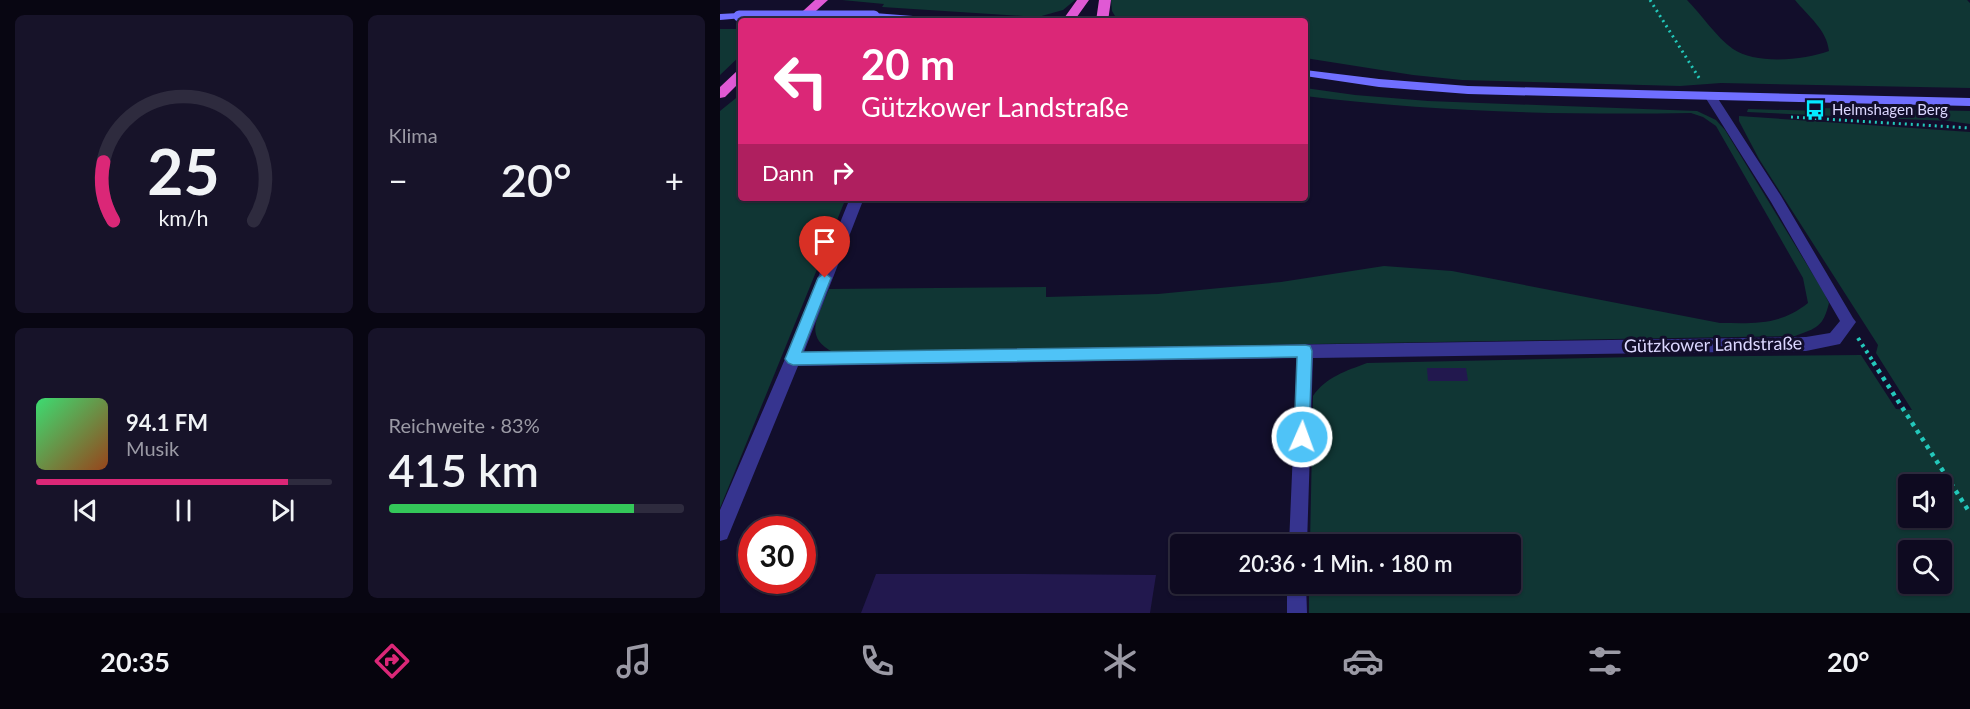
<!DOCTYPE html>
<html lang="de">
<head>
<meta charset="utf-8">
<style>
  body { margin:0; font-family:Lato,sans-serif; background:#171329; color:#f1f3f6; height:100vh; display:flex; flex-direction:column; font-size:22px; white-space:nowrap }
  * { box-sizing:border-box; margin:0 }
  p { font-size:20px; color:#9b9aa5 }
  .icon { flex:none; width:33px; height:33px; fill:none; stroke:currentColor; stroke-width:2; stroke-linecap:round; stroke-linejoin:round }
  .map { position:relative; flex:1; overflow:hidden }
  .sheet { display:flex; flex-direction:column; gap:15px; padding:15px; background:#080612; width:720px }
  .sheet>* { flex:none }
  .guide { position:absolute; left:18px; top:18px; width:570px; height:183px; border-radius:6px; box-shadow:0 2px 4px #0004,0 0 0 2px #2e2b3e; background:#db2777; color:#fff; overflow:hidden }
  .tools { position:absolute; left:1178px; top:474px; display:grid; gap:12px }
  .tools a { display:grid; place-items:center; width:54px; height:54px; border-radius:6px; background:#0e0a20; box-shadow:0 2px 4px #0004,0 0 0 2px #2e2b3e; font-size:30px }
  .speed { position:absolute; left:18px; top:516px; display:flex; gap:12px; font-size:30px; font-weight:700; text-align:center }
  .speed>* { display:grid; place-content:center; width:78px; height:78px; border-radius:50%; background:#0e0a20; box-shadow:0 2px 4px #0004,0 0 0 2px #2e2b3e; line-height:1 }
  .speed .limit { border:9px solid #d22; background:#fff; color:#111 }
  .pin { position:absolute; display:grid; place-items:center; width:51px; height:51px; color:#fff; margin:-62px -26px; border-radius:50% 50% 50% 0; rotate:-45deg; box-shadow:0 0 6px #0007 }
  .pin .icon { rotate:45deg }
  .me { position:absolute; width:66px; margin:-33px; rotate:2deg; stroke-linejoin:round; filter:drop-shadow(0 0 4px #0008) }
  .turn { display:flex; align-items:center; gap:21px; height:126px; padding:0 24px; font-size:27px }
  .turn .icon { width:78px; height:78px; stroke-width:2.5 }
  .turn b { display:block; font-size:42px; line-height:51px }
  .then { display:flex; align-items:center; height:57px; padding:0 24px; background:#0003; gap:12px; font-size:22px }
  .big { font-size:45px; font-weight:600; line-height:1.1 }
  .sheet .tile { flex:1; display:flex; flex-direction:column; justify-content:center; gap:9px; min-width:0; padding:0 21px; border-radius:9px; background:#171329 }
  .sheet .dial { align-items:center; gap:0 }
  .dial svg { height:156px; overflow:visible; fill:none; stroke:#2e2b3e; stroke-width:7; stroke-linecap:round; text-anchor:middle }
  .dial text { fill:#f1f3f6; stroke:none }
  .song { display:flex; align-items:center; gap:18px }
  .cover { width:72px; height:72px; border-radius:9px; background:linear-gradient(135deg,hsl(140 70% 55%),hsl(20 70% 35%)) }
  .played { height:6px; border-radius:3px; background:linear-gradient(90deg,#db2777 85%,#2e2b3e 85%) }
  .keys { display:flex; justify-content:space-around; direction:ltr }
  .heat { display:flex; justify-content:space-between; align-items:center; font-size:33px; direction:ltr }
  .charge { height:9px; border-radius:4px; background:linear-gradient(90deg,#34c759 83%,#2e2b3e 0) }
  .sheet .tiles { flex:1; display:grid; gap:15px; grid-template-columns:repeat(2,1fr) }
  .trip { position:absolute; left:450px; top:534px; width:351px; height:60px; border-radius:6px; background:#0e0a20; box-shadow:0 2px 4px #0004,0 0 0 2px #2e2b3e; font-weight:600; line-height:60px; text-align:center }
  .tab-bar { display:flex; height:96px; justify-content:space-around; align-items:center; background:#06040d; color:#9b9aa5 }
  .tab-bar .icon { width:42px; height:42px }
  .tab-bar .on { color:#db2777 }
  .tab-bar b { font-size:27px; color:#f1f3f6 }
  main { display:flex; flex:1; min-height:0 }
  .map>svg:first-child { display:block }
  .green { fill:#103634; fill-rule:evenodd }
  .building { fill:#22184e }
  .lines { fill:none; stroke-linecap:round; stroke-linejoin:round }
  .path-far2 { stroke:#23c8bb; stroke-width:3; stroke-dasharray:2 4; stroke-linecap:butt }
  .path-far1 { stroke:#23c8bb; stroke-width:4; stroke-dasharray:3 4.5; stroke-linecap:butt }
  .path { stroke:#23c8bb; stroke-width:4.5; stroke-dasharray:4 5; stroke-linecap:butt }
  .minor { fill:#36348f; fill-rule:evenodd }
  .secondary { fill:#706fff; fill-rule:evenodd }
  .trunk { fill:#e059d4; fill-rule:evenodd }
  .secondary-bridge { stroke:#706fff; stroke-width:11 }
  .route { fill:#4fc3f7; stroke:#337fa1; stroke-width:1.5 }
  .labels { text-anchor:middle; stroke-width:6; stroke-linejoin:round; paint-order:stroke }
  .far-poi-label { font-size:15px; fill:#dcd8ff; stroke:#120e2b; text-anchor:start }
  .street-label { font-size:18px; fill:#dcd8ff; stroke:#120e2b }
</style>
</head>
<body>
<main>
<section class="sheet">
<div class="tiles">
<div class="tile dial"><svg viewBox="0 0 100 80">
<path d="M14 69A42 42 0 1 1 86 69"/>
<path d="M14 69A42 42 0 0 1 9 39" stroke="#db2777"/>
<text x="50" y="56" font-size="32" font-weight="700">25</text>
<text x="50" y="72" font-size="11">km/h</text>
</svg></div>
<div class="tile"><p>Klima</p>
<div class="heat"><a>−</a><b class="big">20°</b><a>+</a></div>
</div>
<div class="tile">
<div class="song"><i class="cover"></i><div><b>94.1 FM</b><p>Musik</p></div></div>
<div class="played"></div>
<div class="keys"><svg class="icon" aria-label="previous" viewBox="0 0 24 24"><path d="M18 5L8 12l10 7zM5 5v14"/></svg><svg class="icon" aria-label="pause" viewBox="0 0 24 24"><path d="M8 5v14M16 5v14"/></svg><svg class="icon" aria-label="next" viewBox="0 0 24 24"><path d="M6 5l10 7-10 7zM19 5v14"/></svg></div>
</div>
<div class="tile"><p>Reichweite · 83%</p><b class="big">415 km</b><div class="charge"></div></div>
</div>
</section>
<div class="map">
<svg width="1250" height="613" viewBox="0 0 1250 613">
  <rect width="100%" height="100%" fill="#120e2b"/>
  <path class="green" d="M122,0H355L343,10L318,17L162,7L164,4Z
    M391,0H967C981,14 997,38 1013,49C1036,65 1084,60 1109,51C1107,30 1088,16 1075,0H1247L1250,3V88L1001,83L960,86L742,80L693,75L585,58V21H398L392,11Z
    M0,29H21V55L0,75Z
    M585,88L635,95L708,101L977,111L996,120L1005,130L1103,291L1109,303C1103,327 1097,328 1075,336L113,352C82,337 99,313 109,289L326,287V297L438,294L561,282L664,266L732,271L1000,323C1035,323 1059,326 1088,303L1083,278L996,126L983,117L971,113C842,115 713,112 585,96Z
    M21,94V198H126L0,508V111Z
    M1099,108L1250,111V124L1228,121L1027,112L1028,109L1100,111Z
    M1019,116L1250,132V613H589V584H790V544H590L593,396C606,377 626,371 647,363L915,357L1141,355L1176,409L1192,410L1156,353L1158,345L1039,159L1019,121ZM1188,484H1221V518H1188ZM1188,550H1221V584H1188Z"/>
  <path class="building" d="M707,368H746L748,381H708Z
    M156,574H305L436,575L430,613H141Z"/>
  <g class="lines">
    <path class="path-far2" d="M930,0L981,81
      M1071,117L1250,128"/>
    <path class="path-far1" d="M1138,338L1154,363"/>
    <path class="path" d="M1153,362L1250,513"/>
    <path class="minor" d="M991,93L995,94L1061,196L1133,318L1136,322L1120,344L1086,351L593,358L587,544H569L577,358L78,366L7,539L0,541V510L65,359L130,198H144L84,352L1086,337L1110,333L1120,321L1051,202L985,97Z
      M567,584H586L587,613H567Z"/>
    <path class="secondary" d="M19,13L23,14V18L0,20V14Z
      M154,13L219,18L224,21L150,18V14Z
      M585,70L659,79L748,86L1250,98V106L748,94L659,87L585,76Z"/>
    <path class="trunk" d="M95,0H108L85,21H72Z
      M357,0H369L354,21H342Z
      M379,0H391L388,21H376Z
      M21,70V81L5,97L0,98V87L17,71Z"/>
    <path class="secondary-bridge" d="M19,16H154"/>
  </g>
  <path class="route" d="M105,273L111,278L82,352L585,345L590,346L592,351L589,437L587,442L582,444L576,442L574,437L577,357L73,365L68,363L65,359L98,278Z"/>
  <defs>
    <g id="bus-bare" transform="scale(1.62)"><path d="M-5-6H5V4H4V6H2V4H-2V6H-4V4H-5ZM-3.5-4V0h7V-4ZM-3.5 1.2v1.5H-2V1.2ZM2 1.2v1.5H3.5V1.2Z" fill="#04eaff" stroke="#120e2b" stroke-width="2.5" paint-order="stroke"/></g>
  </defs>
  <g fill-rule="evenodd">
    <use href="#bus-bare" x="1095" y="110"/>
  </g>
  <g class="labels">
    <g class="far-poi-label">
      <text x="1112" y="115">Helmshagen Berg</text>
    </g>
    <g class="street-label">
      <text transform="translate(993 345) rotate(-1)" y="6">Gützkower Landstraße</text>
    </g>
  </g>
</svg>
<div class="tools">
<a><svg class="icon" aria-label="sound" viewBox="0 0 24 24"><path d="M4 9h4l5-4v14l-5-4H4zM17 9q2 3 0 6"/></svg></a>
<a><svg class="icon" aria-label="search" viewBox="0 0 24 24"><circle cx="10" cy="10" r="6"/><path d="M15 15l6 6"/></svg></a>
</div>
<div class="speed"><div class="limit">30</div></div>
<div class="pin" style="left:105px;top:278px;background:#d93025"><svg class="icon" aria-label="arrive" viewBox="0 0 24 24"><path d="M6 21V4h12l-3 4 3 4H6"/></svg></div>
<svg class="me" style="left:582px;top:437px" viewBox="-20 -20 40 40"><circle r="17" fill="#4fc3f7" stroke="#fff" stroke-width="3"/><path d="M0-11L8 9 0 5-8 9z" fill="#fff"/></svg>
<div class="trip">20:36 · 1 Min. · 180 m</div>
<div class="guide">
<div class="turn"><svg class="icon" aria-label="left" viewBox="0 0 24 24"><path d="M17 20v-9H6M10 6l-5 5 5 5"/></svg><div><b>20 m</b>Gützkower Landstraße</div></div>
<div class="then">Dann<svg class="icon" aria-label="right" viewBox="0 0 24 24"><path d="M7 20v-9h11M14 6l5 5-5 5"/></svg></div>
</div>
</div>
</main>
<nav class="tab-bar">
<b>20:35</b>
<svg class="icon on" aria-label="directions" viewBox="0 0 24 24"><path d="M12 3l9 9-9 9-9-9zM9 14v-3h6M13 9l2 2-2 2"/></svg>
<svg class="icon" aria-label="music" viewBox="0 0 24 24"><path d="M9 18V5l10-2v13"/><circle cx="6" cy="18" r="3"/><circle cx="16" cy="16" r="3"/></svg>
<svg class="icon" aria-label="phone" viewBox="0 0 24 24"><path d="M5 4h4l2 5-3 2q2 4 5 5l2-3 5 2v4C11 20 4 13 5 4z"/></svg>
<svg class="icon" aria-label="climate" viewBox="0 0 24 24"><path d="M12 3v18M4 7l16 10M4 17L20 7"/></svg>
<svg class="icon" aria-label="car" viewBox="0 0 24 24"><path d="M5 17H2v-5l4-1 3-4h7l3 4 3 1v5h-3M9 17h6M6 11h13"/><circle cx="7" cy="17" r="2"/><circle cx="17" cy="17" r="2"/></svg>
<svg class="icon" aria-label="filters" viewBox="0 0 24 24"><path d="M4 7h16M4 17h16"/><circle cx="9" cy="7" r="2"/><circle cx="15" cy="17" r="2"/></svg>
<b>20°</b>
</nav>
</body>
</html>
